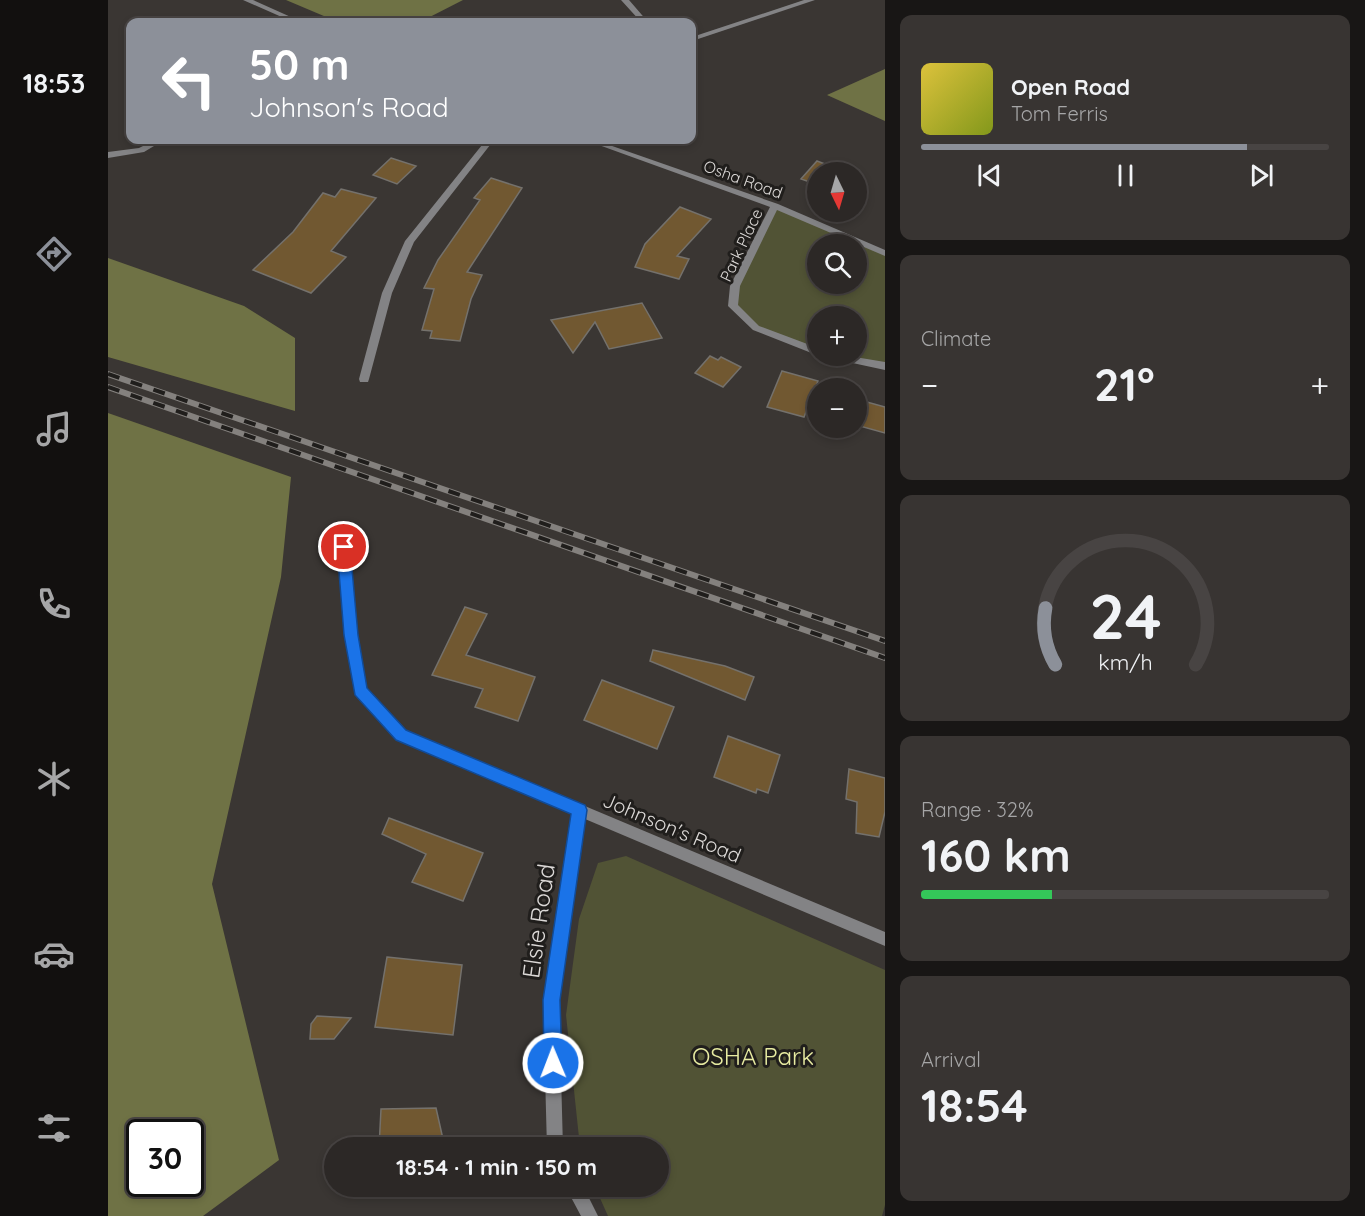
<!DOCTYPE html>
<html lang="en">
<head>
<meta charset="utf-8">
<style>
  body { margin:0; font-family:Quicksand,sans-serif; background:#383432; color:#f1f3f6; height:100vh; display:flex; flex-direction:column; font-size:22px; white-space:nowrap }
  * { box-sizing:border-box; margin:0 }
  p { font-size:20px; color:#a6a6a7 }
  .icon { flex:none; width:33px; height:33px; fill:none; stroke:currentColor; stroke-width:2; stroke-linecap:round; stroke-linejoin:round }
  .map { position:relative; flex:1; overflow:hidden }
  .panel { display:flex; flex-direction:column; gap:15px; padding:15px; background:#181615; width:480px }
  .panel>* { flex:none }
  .top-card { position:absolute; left:18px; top:18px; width:570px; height:126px; border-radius:12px; box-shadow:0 3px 9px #0003,0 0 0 2px #484443; background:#8c9099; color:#fff; overflow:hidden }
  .needle { width:39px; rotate:175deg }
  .fabs { position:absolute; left:699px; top:162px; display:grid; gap:12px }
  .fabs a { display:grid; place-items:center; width:60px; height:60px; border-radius:50%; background:#2c2826; box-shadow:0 3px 9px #0003,0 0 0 2px #484443; font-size:30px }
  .speed { position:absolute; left:18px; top:1119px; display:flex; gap:12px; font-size:30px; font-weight:700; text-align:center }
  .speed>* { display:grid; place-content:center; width:78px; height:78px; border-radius:50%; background:#2c2826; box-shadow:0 3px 9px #0003,0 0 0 2px #484443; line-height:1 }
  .speed .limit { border:3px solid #111; border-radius:9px; background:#fff; color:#111 }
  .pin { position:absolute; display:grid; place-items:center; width:51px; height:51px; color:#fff; margin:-26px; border:3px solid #fff; border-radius:50%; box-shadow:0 2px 6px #0007 }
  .me { position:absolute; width:66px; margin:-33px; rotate:359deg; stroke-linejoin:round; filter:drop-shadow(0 0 4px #0008) }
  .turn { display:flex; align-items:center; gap:21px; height:126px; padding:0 24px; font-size:27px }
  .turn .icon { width:78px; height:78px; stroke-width:2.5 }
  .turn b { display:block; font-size:42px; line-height:51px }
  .big { font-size:45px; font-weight:700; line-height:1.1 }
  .panel .card { flex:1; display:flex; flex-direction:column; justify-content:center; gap:9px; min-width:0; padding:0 21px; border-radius:12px; background:#383432 }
  .panel .dial { align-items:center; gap:0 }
  .dial svg { height:156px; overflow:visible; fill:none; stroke:#484443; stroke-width:7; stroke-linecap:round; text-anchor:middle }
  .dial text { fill:#f1f3f6; stroke:none }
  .song { display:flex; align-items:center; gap:18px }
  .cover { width:72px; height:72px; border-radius:9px; background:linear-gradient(135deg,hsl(50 70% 55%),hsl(70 70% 35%)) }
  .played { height:6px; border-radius:3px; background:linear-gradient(90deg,#8c9099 80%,#484443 80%) }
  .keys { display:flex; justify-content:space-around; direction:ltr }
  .heat { display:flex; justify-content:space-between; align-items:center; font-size:33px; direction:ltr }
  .charge { height:9px; border-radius:4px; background:linear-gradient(90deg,#34c759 32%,#484443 0) }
  .trip { position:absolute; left:216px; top:1137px; width:345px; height:60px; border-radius:30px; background:#2c2826; box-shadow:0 3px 9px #0003,0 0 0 2px #484443; font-weight:700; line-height:60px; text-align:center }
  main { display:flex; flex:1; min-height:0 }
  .tabs { display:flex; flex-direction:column; width:108px; justify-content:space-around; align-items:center; background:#12100f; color:#a6a6a7 }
  .tabs .icon { width:42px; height:42px }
  .tabs .selected { color:#8c9099 }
  .tabs b { font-size:27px; color:#f1f3f6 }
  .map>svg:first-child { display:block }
  .green { fill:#515335; fill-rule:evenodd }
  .forest { fill:#6f7245; fill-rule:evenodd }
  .building { fill:#715831; stroke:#74716c; stroke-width:1.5 }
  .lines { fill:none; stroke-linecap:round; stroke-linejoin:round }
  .street { fill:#838385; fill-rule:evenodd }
  .rail-casing { stroke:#84817e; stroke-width:6 }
  .rail { stroke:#201e1c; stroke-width:4; stroke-dasharray:12; stroke-linecap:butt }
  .route { fill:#1a73e8; stroke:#114b97; stroke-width:1.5 }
  .labels { text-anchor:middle; stroke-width:6; stroke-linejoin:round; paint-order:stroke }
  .far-street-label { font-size:16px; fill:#dcd9d7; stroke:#201e1c }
  .street-label { font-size:20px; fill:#dcd9d7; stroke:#201e1c }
  .near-street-label { font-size:24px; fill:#dcd9d7; stroke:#201e1c }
  .near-park-label { font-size:24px; fill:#e7eba1; stroke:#201e1c }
</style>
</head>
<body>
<main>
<nav class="tabs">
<b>18:53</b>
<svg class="icon selected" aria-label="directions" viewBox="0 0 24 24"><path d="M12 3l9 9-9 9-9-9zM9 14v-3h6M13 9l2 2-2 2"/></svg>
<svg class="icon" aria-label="music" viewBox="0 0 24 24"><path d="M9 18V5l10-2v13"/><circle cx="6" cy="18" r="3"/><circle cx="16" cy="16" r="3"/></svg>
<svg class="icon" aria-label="phone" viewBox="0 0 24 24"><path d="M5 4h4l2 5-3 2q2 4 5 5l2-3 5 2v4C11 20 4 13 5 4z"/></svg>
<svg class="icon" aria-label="climate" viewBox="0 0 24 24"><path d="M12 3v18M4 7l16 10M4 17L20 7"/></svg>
<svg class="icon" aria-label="car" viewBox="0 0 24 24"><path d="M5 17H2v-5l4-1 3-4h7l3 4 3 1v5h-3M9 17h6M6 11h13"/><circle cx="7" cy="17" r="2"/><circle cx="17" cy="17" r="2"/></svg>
<svg class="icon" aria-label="filters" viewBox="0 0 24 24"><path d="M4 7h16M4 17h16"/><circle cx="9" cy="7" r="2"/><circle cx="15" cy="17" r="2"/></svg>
</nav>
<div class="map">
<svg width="777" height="1216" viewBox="0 0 777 1216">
  <rect width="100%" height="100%" fill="#3a3633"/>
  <path class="green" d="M667,206L777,253V366L726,356H748V316H710L709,352L648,328L625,306L627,286ZM710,244H748V284H710Z
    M518,856L777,970V1205L774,1216H500L487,1187L550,1186V1148L472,1147L458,1015L471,919L490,863Z"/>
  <path class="forest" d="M178,0H355L312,22H230Z
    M777,69V121L719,95Z
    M0,258L136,306L187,338V411L0,357Z
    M0,413L183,477L173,577L104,884L171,1160L95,1216H0ZM32,1132H82V1184H32Z"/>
  <path class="building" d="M283,158L308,166L289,184L265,175Z
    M709,161L738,172H710V185L693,179Z
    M383,178L414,188L359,272L374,275L363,299L352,341L322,338L324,331L314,330L326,289L316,288L330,260L372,200L366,198Z
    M233,189L268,198L223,251L238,257L203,293L145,270L185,232L215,193L227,197Z
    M572,207L603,219L569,256L581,259L571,279L527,267L537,244Z
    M534,303L554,338L501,349L487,322L465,353L443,320Z
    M602,356L610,360L613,357L633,367L615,387L587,373Z
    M674,371L710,381L696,417L659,407Z
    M748,399L777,407V433L748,425Z
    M357,607L379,614L358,655L427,677L410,721L367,707L375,689L324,675Z
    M545,650L617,666L646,677L637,700L542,661Z
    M494,680L566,707L549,749L476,720Z
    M620,736L672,755L660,793L649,789L648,793L606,777Z
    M741,769L777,778V812L771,837L748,833L749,802L738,799Z
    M281,818L375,853L355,901L304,882L318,854L274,834Z
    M279,957L354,965L345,1035L267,1027Z
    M209,1016L243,1018L226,1039H202L203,1024Z
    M328,1108L337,1148H271L273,1109Z"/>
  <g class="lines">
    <path class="street" d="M135,0H145L194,22H185Z
      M513,0H521L540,22H533Z
      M696,0H707L584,41V37Z
      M47,140H56L36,152L0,158V152L31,148Z
      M378,140H386L306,242L284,293L261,379L260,382H252L251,379L274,293L297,241Z
      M477,140H487L670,204L777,250V256L669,210L632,286L630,305L651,326L710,348V355L706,354L645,330L620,306L622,286L662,207Z
      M721,356H741L777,362V370L726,359Z
      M236,542L242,547L249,635L258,689L298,731L777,932V946L477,819L451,1000L455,1148H439L435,1000L464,813L288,739L248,695L237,635L230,547Z
      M457,1186H475L490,1216H473Z"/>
    <g class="rail-casing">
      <path id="rail" d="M0,374L777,641
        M0,387L777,658"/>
    </g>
    <use href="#rail" class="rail"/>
  </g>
  <path class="route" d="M236,542L242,547L250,635L259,688L298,730L477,805L479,810L452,1000L454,1063L451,1069L445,1072L439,1069L436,1063L435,1000L463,814L288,740L247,695L236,635L229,547Z"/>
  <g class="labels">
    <g class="far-street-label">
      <text transform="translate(635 179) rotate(20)" y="6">Osha Road</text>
      <text transform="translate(633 245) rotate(-65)" y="6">Park Place</text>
    </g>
    <g class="street-label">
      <text transform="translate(564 828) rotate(23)" y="7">Johnson's Road</text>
    </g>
    <g class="near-street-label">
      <text transform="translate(431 921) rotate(-82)" y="8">Elsie Road</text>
    </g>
    <g class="near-park-label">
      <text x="645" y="1065">OSHA Park</text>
    </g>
  </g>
</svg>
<div class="fabs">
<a><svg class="needle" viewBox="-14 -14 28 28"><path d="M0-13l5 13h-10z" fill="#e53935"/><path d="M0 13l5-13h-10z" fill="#a6a6a7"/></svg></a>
<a><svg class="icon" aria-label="search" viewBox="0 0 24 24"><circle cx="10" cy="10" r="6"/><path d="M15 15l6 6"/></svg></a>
<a>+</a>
<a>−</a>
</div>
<div class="speed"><div class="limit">30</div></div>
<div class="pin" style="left:236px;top:547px;background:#d93025"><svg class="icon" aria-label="arrive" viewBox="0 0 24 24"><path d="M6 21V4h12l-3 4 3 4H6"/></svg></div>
<svg class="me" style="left:445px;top:1063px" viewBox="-20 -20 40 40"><circle r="17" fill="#1a73e8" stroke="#fff" stroke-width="3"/><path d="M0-11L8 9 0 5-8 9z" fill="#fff"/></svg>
<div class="trip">18:54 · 1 min · 150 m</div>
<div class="top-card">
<div class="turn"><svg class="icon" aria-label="left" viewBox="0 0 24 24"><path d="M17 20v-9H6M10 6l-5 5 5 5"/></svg><div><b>50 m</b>Johnson's Road</div></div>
</div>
</div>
<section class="panel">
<div class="card">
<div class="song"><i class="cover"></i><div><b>Open Road</b><p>Tom Ferris</p></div></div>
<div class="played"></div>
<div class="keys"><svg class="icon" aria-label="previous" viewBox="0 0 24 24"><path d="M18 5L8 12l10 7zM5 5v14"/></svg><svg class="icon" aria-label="pause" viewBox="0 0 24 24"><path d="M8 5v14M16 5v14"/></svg><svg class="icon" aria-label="next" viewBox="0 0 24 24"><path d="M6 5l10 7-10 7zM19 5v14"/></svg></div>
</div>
<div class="card"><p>Climate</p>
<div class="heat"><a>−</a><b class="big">21°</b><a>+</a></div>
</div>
<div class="card dial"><svg viewBox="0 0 100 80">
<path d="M14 69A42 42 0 1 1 86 69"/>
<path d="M14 69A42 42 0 0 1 9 40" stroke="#8c9099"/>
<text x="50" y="56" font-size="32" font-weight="700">24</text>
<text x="50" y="72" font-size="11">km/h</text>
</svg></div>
<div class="card"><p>Range · 32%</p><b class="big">160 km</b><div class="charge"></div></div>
<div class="card"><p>Arrival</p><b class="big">18:54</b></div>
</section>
</main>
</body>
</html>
